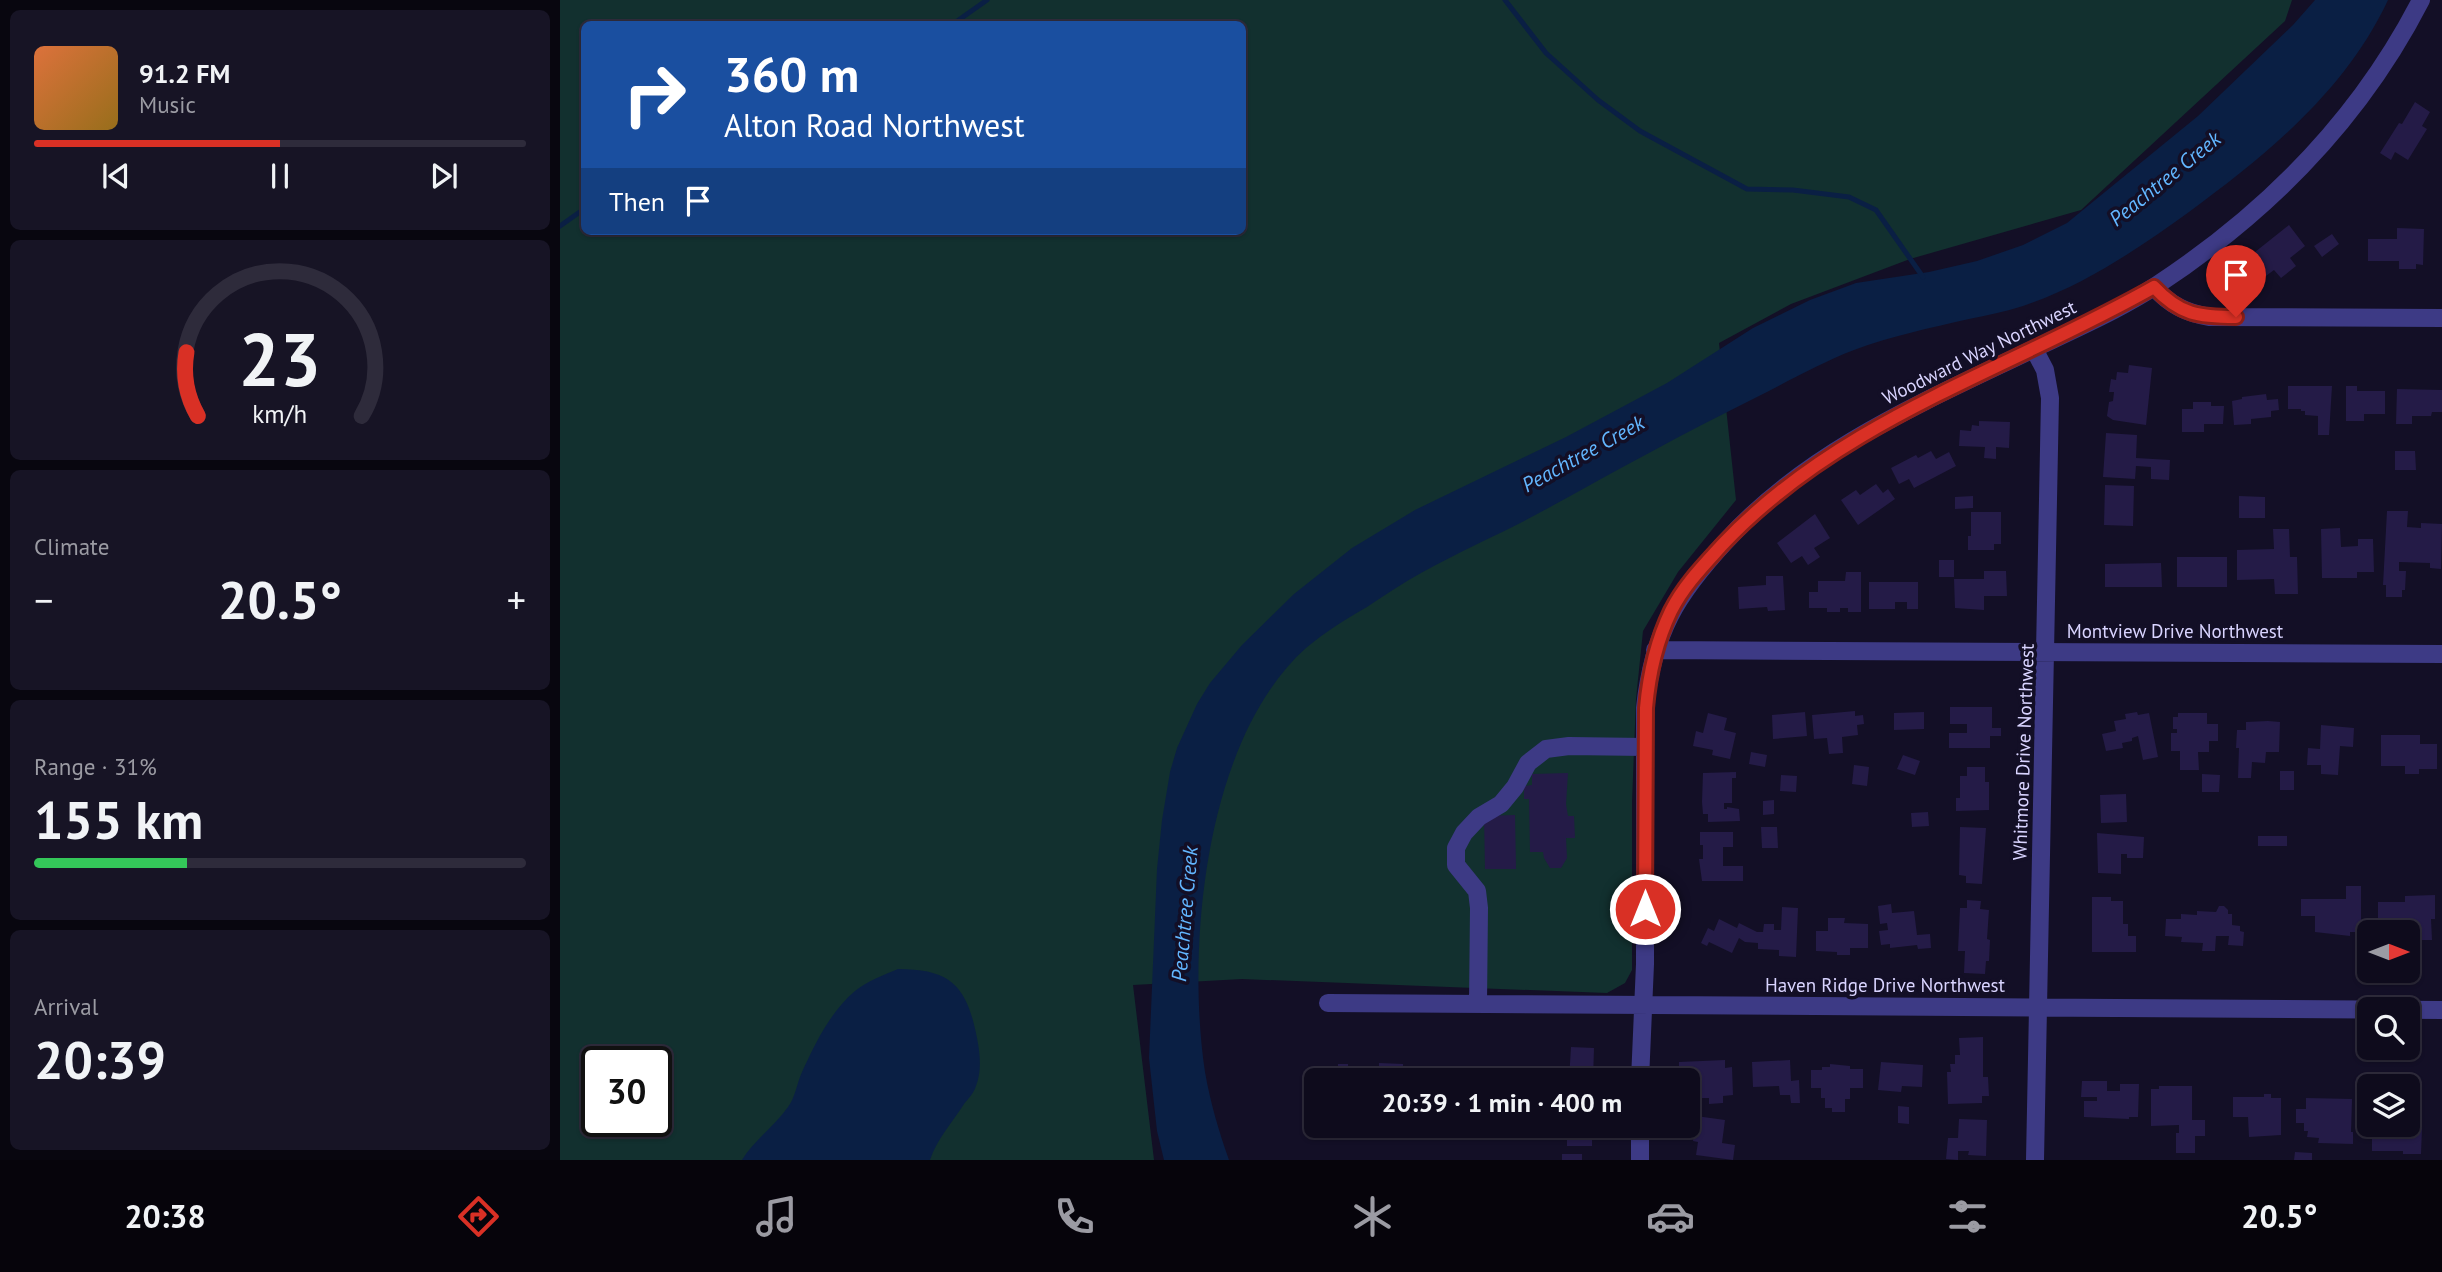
<!DOCTYPE html>
<html lang="en">
<head>
<meta charset="utf-8">
<style>
  body { margin:0; font-family:"PT Sans",sans-serif; background:#171425; color:#f1f3f6; height:100vh; display:flex; flex-direction:column; font-size:26px; white-space:nowrap }
  * { box-sizing:border-box; margin:0 }
  p { font-size:23px; color:#9b9ba3 }
  .icon { flex:none; width:38px; height:38px; fill:none; stroke:currentColor; stroke-width:2; stroke-linecap:round; stroke-linejoin:round }
  .map { position:relative; flex:1; overflow:hidden }
  .sheet { display:flex; flex-direction:column; gap:10px; padding:10px; background:#08060f; width:560px }
  .sheet>* { flex:none }
  .guide { position:absolute; left:21px; top:21px; width:665px; height:214px; border-radius:10px; box-shadow:0 2px 5px #0004,0 0 0 2px #2e2b3b; background:#1a4fa0; color:#fff; overflow:hidden }
  .needle { width:46px; rotate:90deg }
  .controls { position:absolute; left:1797px; top:920px; display:grid; gap:14px }
  .controls a { display:grid; place-items:center; width:63px; height:63px; border-radius:10px; background:#0e0b1c; box-shadow:0 2px 5px #0004,0 0 0 2px #2e2b3b; font-size:35px }
  .speed { position:absolute; left:21px; top:1046px; display:flex; gap:14px; font-size:35px; font-weight:700; text-align:center }
  .speed>* { display:grid; place-content:center; width:91px; height:91px; border-radius:50%; background:#0e0b1c; box-shadow:0 2px 5px #0004,0 0 0 2px #2e2b3b; line-height:1 }
  .speed .limit { border:4px solid #111; border-radius:10px; background:#fff; color:#111 }
  .pin { position:absolute; display:grid; place-items:center; width:60px; height:60px; color:#fff; margin:-72px -30px; border-radius:50% 50% 50% 0; rotate:-45deg; box-shadow:0 0 7px #0007 }
  .pin .icon { rotate:45deg }
  .me { position:absolute; width:77px; margin:-38px; rotate:0deg; stroke-linejoin:round; filter:drop-shadow(0 0 5px #0008) }
  .turn { display:flex; align-items:center; gap:24px; height:147px; padding:0 28px; font-size:32px }
  .turn .icon { width:91px; height:91px; stroke-width:2.5 }
  .turn b { display:block; font-size:49px; line-height:60px }
  .then { display:flex; align-items:center; height:66px; padding:0 28px; background:#0003; gap:14px; font-size:26px }
  .big { font-size:52px; font-weight:700; line-height:1.1 }
  .sheet .tile { flex:1; display:flex; flex-direction:column; justify-content:center; gap:10px; min-width:0; padding:0 24px; border-radius:10px; background:#171425 }
  .sheet .dial { align-items:center; gap:0 }
  .dial svg { height:182px; overflow:visible; fill:none; stroke:#2e2b3b; stroke-width:7; stroke-linecap:round; text-anchor:middle }
  .dial text { fill:#f1f3f6; stroke:none }
  .song { display:flex; align-items:center; gap:21px }
  .cover { width:84px; height:84px; border-radius:10px; background:linear-gradient(135deg,hsl(20 70% 55%),hsl(40 70% 35%)) }
  .played { height:7px; border-radius:4px; background:linear-gradient(90deg,#d93025 50%,#2e2b3b 50%) }
  .keys { display:flex; justify-content:space-around; direction:ltr }
  .heat { display:flex; justify-content:space-between; align-items:center; font-size:38px; direction:ltr }
  .charge { height:10px; border-radius:5px; background:linear-gradient(90deg,#34c759 31%,#2e2b3b 0) }
  .trip { position:absolute; left:744px; top:1068px; width:396px; height:70px; border-radius:10px; background:#0e0b1c; box-shadow:0 2px 5px #0004,0 0 0 2px #2e2b3b; font-weight:700; line-height:70px; text-align:center }
  .tab-bar { display:flex; height:112px; justify-content:space-around; align-items:center; background:#06040b; color:#9b9ba3 }
  .tab-bar .icon { width:49px; height:49px }
  .tab-bar .active { color:#d93025 }
  .tab-bar b { font-size:32px; color:#f1f3f6 }
  main { display:flex; flex:1; min-height:0 }
  .map>svg:first-child { display:block }
  .green { fill:#12302f; fill-rule:evenodd }
  .water { fill:#0a1f44 }
  .lines { fill:none; stroke-linecap:round; stroke-linejoin:round }
  .stream { stroke:#0a1f44; stroke-width:5 }
  .building { fill:#241b47 }
  .minor { stroke:#3d3a85; stroke-width:18 }
  .route-casing { stroke:#8d1f18; stroke-width:18 }
  .route { stroke:#d93025; stroke-width:12 }
  .labels { text-anchor:middle; stroke-width:7; stroke-linejoin:round; paint-order:stroke }
  .street-label { font-size:19px; fill:#d9d4ff; stroke:#130f26 }
  .water-label { font-size:21px; font-style:italic; fill:#62b6ff; stroke:#130f26 }
</style>
</head>
<body>
<main>
<section class="sheet">
<div class="tile">
<div class="song"><i class="cover"></i><div><b>91.2 FM</b><p>Music</p></div></div>
<div class="played"></div>
<div class="keys"><svg class="icon" aria-label="previous" viewBox="0 0 24 24"><path d="M18 5L8 12l10 7zM5 5v14"/></svg><svg class="icon" aria-label="pause" viewBox="0 0 24 24"><path d="M8 5v14M16 5v14"/></svg><svg class="icon" aria-label="next" viewBox="0 0 24 24"><path d="M6 5l10 7-10 7zM19 5v14"/></svg></div>
</div>
<div class="tile dial"><svg viewBox="0 0 100 80">
<path d="M14 69A42 42 0 1 1 86 69"/>
<path d="M14 69A42 42 0 0 1 9 41" stroke="#d93025"/>
<text x="50" y="56" font-size="32" font-weight="700">23</text>
<text x="50" y="72" font-size="11">km/h</text>
</svg></div>
<div class="tile"><p>Climate</p>
<div class="heat"><a>−</a><b class="big">20.5°</b><a>+</a></div>
</div>
<div class="tile"><p>Range · 31%</p><b class="big">155 km</b><div class="charge"></div></div>
<div class="tile"><p>Arrival</p><b class="big">20:39</b></div>
</section>
<div class="map">
<svg width="1882" height="1160" viewBox="0 0 1882 1160">
  <rect width="100%" height="100%" fill="#130f26"/>
  <path class="green" d="M0,0H1732L1725,21L1521,210L1350,259L1231,304L1159,343L1176,500L1118,572L1083,631L1076,699L1072,802V970L1065,983L1047,993L682,979L573,985L594,1160H0ZM24,24H682V231H24ZM37,1062H96V1122H37Z"/>
  <path class="water" d="M1755,0H1828C1786,90 1708,154 1629,212C1576,250 1525,285 1463,306C1445,312 1427,315 1409,319C1370,328 1331,336 1294,350C1260,363 1227,382 1195,398C1126,432 1059,469 992,506C949,530 904,549 861,573C843,583 825,595 807,607C786,619 765,632 746,648C645,738 626,946 645,1072C650,1101 659,1132 669,1160H604L597,1131L589,1058L597,869L602,820L610,772L617,748L637,704L650,683L682,645L734,594L792,548L855,510L1006,437L1107,383L1193,328L1250,300L1296,283L1369,272L1417,261L1463,245L1507,223L1638,116L1733,25Z
    M338,969C392,969 407,987 417,1038C420,1053 422,1071 416,1086C414,1093 408,1099 404,1104C392,1123 377,1139 370,1160H182C194,1140 214,1127 228,1107C235,1098 237,1083 242,1072C255,1044 270,1012 295,991C307,981 324,975 338,969Z"/>
  <g class="lines">
    <path class="stream" d="M945,0L986,53L1038,100L1080,131L1187,189L1233,190L1289,197L1316,210L1363,277
      M393,24L427,0
      M0,226L24,209"/>
  </g>
  <path class="building" d="M1855,102L1870,112L1862,126L1867,129L1848,160L1835,152L1831,160L1820,153L1839,123L1842,124Z
    M1729,225L1745,246L1730,258L1736,266L1721,278L1714,270L1687,290L1674,273L1690,261L1694,266L1696,265L1690,256Z
    M1837,228L1864,229L1863,265L1856,264V269H1839V261H1808V239H1837Z
    M1772,234L1779,244L1762,257L1754,246Z
    M1569,365L1592,368L1586,425L1553,420L1547,416L1549,402L1553,401L1554,392H1549L1551,379L1556,380L1557,372L1568,373Z
    M1728,386H1772L1769,435H1758V416L1745,415V411H1741V409H1728Z
    M1786,386H1797V391H1825V414H1804V421H1786Z
    M1837,389L1882,390V412H1872L1871,416H1852V424H1836Z
    M1706,394L1707,400L1718,399L1719,410L1711,411V417L1691,419V424L1674,425L1672,401L1682,399V397Z
    M1633,402H1651V406H1664L1663,424H1644V432H1622V409H1633Z
    M1419,421L1450,422L1449,448L1436,447V459L1424,458L1425,447L1399,446L1400,430L1411,431L1412,425L1419,426Z
    M1546,433L1577,435L1576,458L1610,460L1609,480L1591,479V467L1576,466L1575,479L1543,477Z
    M1371,451L1376,459L1389,452L1396,466L1354,488L1349,479L1339,484L1331,468L1356,455L1358,458Z
    M1835,451H1855L1856,470H1835Z
    M1316,484L1323,493L1328,489L1335,499L1298,525L1281,500L1296,490L1300,495Z
    M1545,485L1574,486L1573,526L1544,525Z
    M1413,496V508L1395,509V497Z
    M1679,496L1705,497V518H1679Z
    M1827,511H1848L1847,527L1861,528V523L1882,524L1881,569L1870,568V563L1839,562V571H1846L1845,590H1842V597H1826V585H1823Z
    M1411,512H1441V544H1434V550H1408V536H1411Z
    M1255,514L1270,538L1254,548L1260,557L1248,565L1242,556L1231,563L1217,543Z
    M1780,528L1781,547L1798,546V539H1813L1814,572H1797V578H1762L1761,529Z
    M1713,529H1729L1730,557H1737L1738,594H1715L1714,579L1677,580V550L1714,549Z
    M1617,557H1667V587H1617Z
    M1379,560H1394V577H1379Z
    M1601,563L1602,587H1545V564Z
    M1424,571H1446L1447,596H1424V610L1395,608L1394,579H1424Z
    M1286,572H1301V612H1288V608H1280V612H1267V608H1249V592H1258V581H1285Z
    M1206,576H1223L1225,610L1208,611L1207,607L1179,609L1178,587L1206,585Z
    M1309,582H1358V609H1347V602H1335V609H1309Z
    M1390,707H1432V728H1441V736H1430V748H1389V733H1407V724H1390Z
    M1295,711V716L1303,715L1304,724L1297,725L1298,735L1282,737L1283,753L1269,754L1267,738L1254,739L1252,715Z
    M1245,712L1247,736L1213,739L1212,715Z
    M1364,712V729L1334,730V713Z
    M1577,712L1578,715L1589,713L1598,757L1583,760L1578,736L1572,738V741L1562,743L1563,748L1546,751L1542,734L1556,731L1554,721L1566,719L1565,714Z
    M1148,713L1167,718L1164,730L1176,733L1170,759L1152,755L1153,750L1133,746L1136,731L1143,733Z
    M1618,713H1647V724H1658V741H1649V752H1638L1639,770H1620V751H1611V733H1617V729H1613V717H1618Z
    M1708,721L1720,722L1719,752H1706L1705,763L1692,762L1691,778H1678L1679,748H1676L1677,730H1686V722Z
    M1761,725L1794,728L1793,747L1780,746L1778,775L1761,774V765H1747L1748,748L1760,749Z
    M1821,735H1860V744H1877V769H1859V774H1845V766H1821Z
    M1191,752L1207,755L1205,767L1189,764Z
    M1343,755L1360,761L1355,775L1337,769Z
    M1294,765L1309,767L1307,786L1292,784Z
    M1407,767H1425V782H1429V810L1396,811V798H1400V776H1407Z
    M1720,771H1734V790H1720Z
    M1176,772V778H1172V803H1164V809H1167V807L1179,809L1180,821L1148,822V814H1143L1142,802L1143,773Z
    M1008,773L1006,804L1008,816H1014L1015,838H1006L1007,858L1001,868H990L984,858L983,852H970L969,799H964V786L972,785V774Z
    M1642,774L1660,775L1659,792H1642Z
    M1221,775L1237,776L1236,792L1220,791Z
    M1566,794L1567,822L1541,823L1540,795Z
    M1214,800V814L1203,815V801Z
    M1368,812L1369,826L1352,827L1351,813Z
    M955,815L956,869H925L924,816Z
    M1201,827H1217L1218,848H1202Z
    M1400,827L1426,828L1422,884L1406,883V876L1399,875Z
    M1140,832H1173V847H1163V866H1183V881H1142L1139,859H1143V845H1140Z
    M1537,833L1584,837L1583,858H1567V854H1561V874L1538,873Z
    M1698,836H1727V846H1698Z
    M1786,886H1801V932H1790V936L1755,932V916H1741V899H1786Z
    M1875,895V919H1871L1872,940H1861V948H1848V933H1818V902H1845V896Z
    M1532,897H1551V901H1563V924H1568V936H1576V952H1532Z
    M1407,900L1421,901L1420,909L1429,910L1427,939L1430,940L1429,961H1426L1425,974L1404,973L1405,951H1398L1400,908H1407Z
    M1331,904L1332,913L1354,911L1357,935L1370,934L1371,948L1358,949L1357,945L1330,948V944L1321,945L1319,931L1328,930L1327,923L1320,924L1318,906Z
    M1659,906H1664L1668,910V914H1672V925L1680,926V931L1684,932L1683,946L1668,945L1669,936H1656L1655,951H1642L1643,943L1621,942L1622,937L1605,936L1606,919H1621V914L1637,915V911L1656,912Z
    M1222,907L1238,908L1236,957L1219,956V950L1198,949V943L1185,942L1179,938L1172,953L1149,942L1147,946L1141,943L1148,928L1154,931L1159,919L1177,928L1179,923L1197,932H1203L1204,924H1214V930H1221Z
    M1268,918H1285L1284,923L1308,924V948H1290V955H1277V952L1256,951V931H1268Z
    M1423,1037V1077H1428L1429,1096H1422V1103L1388,1104L1387,1072H1391L1390,1064H1395V1055H1400L1399,1038Z
    M1011,1047L1034,1048L1033,1080H1009Z
    M1165,1060V1068L1172,1067L1173,1095L1163,1096V1103L1149,1104V1098H1142V1094L1127,1095V1080H1119V1062Z
    M1230,1060L1231,1081L1239,1080L1240,1103H1231L1230,1095H1220L1219,1086L1193,1087L1192,1062Z
    M1321,1062L1363,1065L1362,1087L1342,1086L1341,1092L1318,1090Z
    M819,1063L843,1064V1067H855V1080H809L810,1072H819Z
    M778,1064H788V1067H798V1080H761V1067H778Z
    M1270,1064L1290,1066V1069H1303V1088H1290V1099H1285V1112H1272V1108H1265V1098H1261V1088H1251V1070H1262V1067H1270Z
    M869,1066H908V1080H869Z
    M1522,1081H1547V1091H1560V1084H1579L1578,1117H1569V1119L1524,1117V1101H1537V1097H1521Z
    M1599,1086H1632V1120H1645V1136H1635V1153H1616V1133H1619V1125L1591,1126V1089H1599Z
    M1704,1094H1711V1098H1721V1135L1689,1137L1688,1117H1673V1097H1704Z
    M1746,1098L1792,1099L1791,1132H1793V1144L1758,1143L1759,1138L1747,1137L1748,1131H1744V1123H1736V1109H1746Z
    M1848,1100H1858V1128H1862L1861,1154H1843V1151H1812V1125H1848Z
    M1338,1106L1349,1107V1124L1338,1123Z
    M1136,1116L1165,1120L1162,1143L1175,1145L1173,1160L1136,1155L1138,1142L1133,1141Z
    M1399,1119L1427,1120L1426,1156L1408,1155L1409,1151H1398V1160L1386,1159L1388,1138H1398Z
    M1005,1125H1032V1146H1007V1139H1001V1130H1005Z
    M1735,1152L1752,1153V1160H1734Z
    M1002,1154H1022V1160H1002Z"/>
  <g class="lines">
    <path class="minor" d="M1594,287C1610,305 1626,313 1650,317L1882,318
      M1474,349L1485,370L1490,398L1475,1160
      M1095,650L1882,654
      M768,1003L1882,1010
      M918,1004L919,908L917,891L896,865V848L904,833L919,817L941,804L955,787L968,763L986,749L1009,746L1085,747
      M1080,1080L1085,964V708C1093,632 1116,595 1167,540C1253,446 1373,398 1486,343C1523,325 1562,308 1597,285C1708,212 1800,119 1861,0
      M1080,1160V1125"/>
  </g>
  <g class="lines">
    <g class="route-casing">
      <path id="route" d="M1085,909L1086,708C1089,674 1096,642 1111,611C1124,585 1144,565 1163,544C1281,419 1448,370 1594,287C1620,315 1639,317 1676,317"/>
    </g>
    <use href="#route" class="route"/>
  </g>
  <g class="labels">
    <g class="street-label">
      <text transform="translate(1419 352) rotate(-26)" y="7">Woodward Way Northwest</text>
      <text x="1615" y="638">Montview Drive Northwest</text>
      <text transform="translate(1463 752) rotate(-88)" y="7">Whitmore Drive Northwest</text>
      <text x="1325" y="992">Haven Ridge Drive Northwest</text>
    </g>
    <g class="water-label">
      <text transform="translate(1605 179) rotate(-39)" y="7">Peachtree Creek</text>
      <text transform="translate(1023 454) rotate(-29)" y="7">Peachtree Creek</text>
      <text transform="translate(625 914) rotate(-85)" y="7">Peachtree Creek</text>
    </g>
  </g>
</svg>
<div class="controls">
<a><svg class="needle" viewBox="-14 -14 28 28"><path d="M0-13l5 13h-10z" fill="#e53935"/><path d="M0 13l5-13h-10z" fill="#9b9ba3"/></svg></a>
<a><svg class="icon" aria-label="search" viewBox="0 0 24 24"><circle cx="10" cy="10" r="6"/><path d="M15 15l6 6"/></svg></a>
<a><svg class="icon" aria-label="layers" viewBox="0 0 24 24"><path d="M12 4l9 5-9 5-9-5zM3 14l9 5 9-5"/></svg></a>
</div>
<div class="speed"><div class="limit">30</div></div>
<div class="pin" style="left:1676px;top:317px;background:#d93025"><svg class="icon" aria-label="arrive" viewBox="0 0 24 24"><path d="M6 21V4h12l-3 4 3 4H6"/></svg></div>
<svg class="me" style="left:1085px;top:909px" viewBox="-20 -20 40 40"><circle r="17" fill="#d93025" stroke="#fff" stroke-width="3"/><path d="M0-11L8 9 0 5-8 9z" fill="#fff"/></svg>
<div class="trip">20:39 · 1 min · 400 m</div>
<div class="guide">
<div class="turn"><svg class="icon" aria-label="right" viewBox="0 0 24 24"><path d="M7 20v-9h11M14 6l5 5-5 5"/></svg><div><b>360 m</b>Alton Road Northwest</div></div>
<div class="then">Then<svg class="icon" aria-label="arrive" viewBox="0 0 24 24"><path d="M6 21V4h12l-3 4 3 4H6"/></svg></div>
</div>
</div>
</main>
<nav class="tab-bar">
<b>20:38</b>
<svg class="icon active" aria-label="directions" viewBox="0 0 24 24"><path d="M12 3l9 9-9 9-9-9zM9 14v-3h6M13 9l2 2-2 2"/></svg>
<svg class="icon" aria-label="music" viewBox="0 0 24 24"><path d="M9 18V5l10-2v13"/><circle cx="6" cy="18" r="3"/><circle cx="16" cy="16" r="3"/></svg>
<svg class="icon" aria-label="phone" viewBox="0 0 24 24"><path d="M5 4h4l2 5-3 2q2 4 5 5l2-3 5 2v4C11 20 4 13 5 4z"/></svg>
<svg class="icon" aria-label="climate" viewBox="0 0 24 24"><path d="M12 3v18M4 7l16 10M4 17L20 7"/></svg>
<svg class="icon" aria-label="car" viewBox="0 0 24 24"><path d="M5 17H2v-5l4-1 3-4h7l3 4 3 1v5h-3M9 17h6M6 11h13"/><circle cx="7" cy="17" r="2"/><circle cx="17" cy="17" r="2"/></svg>
<svg class="icon" aria-label="filters" viewBox="0 0 24 24"><path d="M4 7h16M4 17h16"/><circle cx="9" cy="7" r="2"/><circle cx="15" cy="17" r="2"/></svg>
<b>20.5°</b>
</nav>
</body>
</html>
